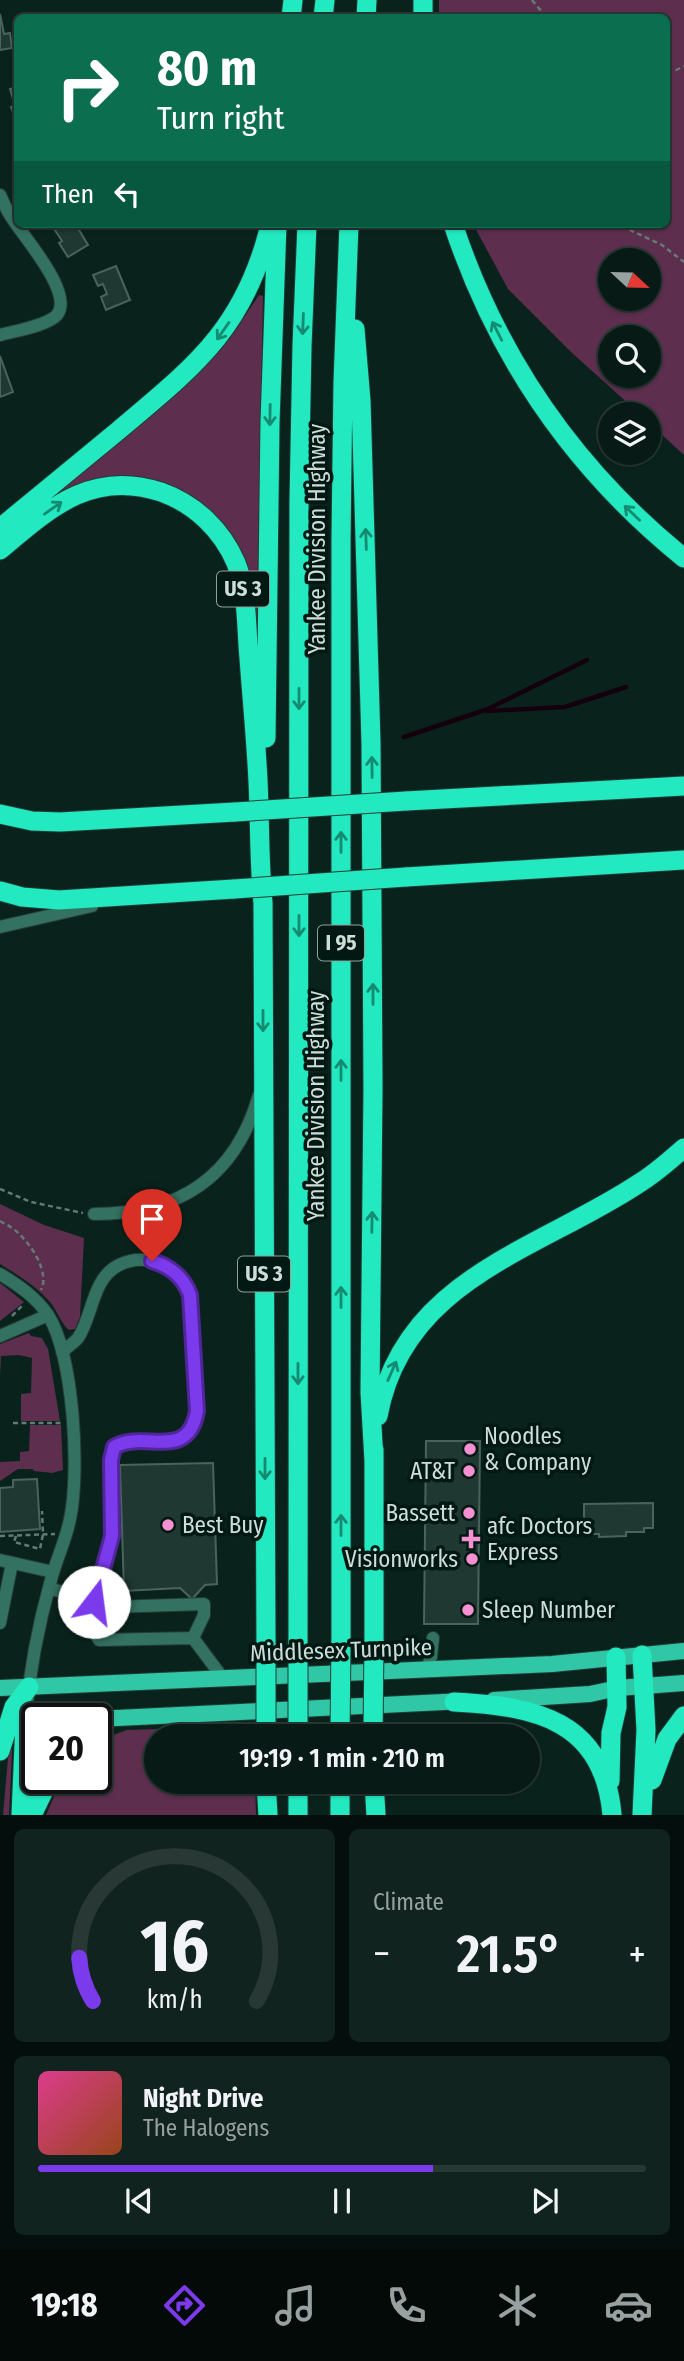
<!DOCTYPE html>
<html lang="en">
<head>
<meta charset="utf-8">
<style>
  body { margin:0; font-family:"Fira Sans Condensed",sans-serif; background:#10231e; color:#f1f3f6; height:100vh; display:flex; flex-direction:column; font-size:26px; white-space:nowrap }
  * { box-sizing:border-box; margin:0 }
  p { font-size:23px; color:#98a1a0 }
  .icon { flex:none; width:38px; height:38px; fill:none; stroke:currentColor; stroke-width:2; stroke-linecap:round; stroke-linejoin:round }
  .map { position:relative; height:1815px; overflow:hidden }
  .panel { display:flex; flex-direction:column; gap:14px; padding:14px; background:#040e0c; flex:1 }
  .panel>* { flex:none }
  .top-card { position:absolute; left:14px; top:14px; width:656px; height:214px; border-radius:10px; box-shadow:0 2px 5px #0004,0 0 0 2px #283834; background:#0b6e4f; color:#fff; overflow:hidden }
  .needle { width:46px; rotate:112deg }
  .controls { position:absolute; left:598px; top:248px; display:grid; gap:14px }
  .controls a { display:grid; place-items:center; width:63px; height:63px; border-radius:50%; background:#071a15; box-shadow:0 2px 5px #0004,0 0 0 2px #283834; font-size:35px }
  .speed { position:absolute; left:21px; top:1703px; display:flex; gap:14px; font-size:35px; font-weight:700; text-align:center }
  .speed>* { display:grid; place-content:center; width:91px; height:91px; border-radius:50%; background:#071a15; box-shadow:0 2px 5px #0004,0 0 0 2px #283834; line-height:1 }
  .speed .limit { border:4px solid #111; border-radius:10px; background:#fff; color:#111 }
  .pin { position:absolute; display:grid; place-items:center; width:60px; height:60px; color:#fff; margin:-72px -30px; border-radius:50% 50% 50% 0; rotate:-45deg; box-shadow:0 0 7px #0007 }
  .pin .icon { rotate:45deg }
  .me { position:absolute; width:77px; margin:-38px; rotate:15deg; stroke-linejoin:round; filter:drop-shadow(0 0 5px #0008) }
  .turn { display:flex; align-items:center; gap:24px; height:147px; padding:0 28px; font-size:32px }
  .turn .icon { width:91px; height:91px; stroke-width:2.5 }
  .turn b { display:block; font-size:49px; line-height:60px }
  .then { display:flex; align-items:center; height:66px; padding:0 28px; background:#0003; gap:14px; font-size:26px }
  .big { font-size:52px; font-weight:600; line-height:1.1 }
  .panel .tile { flex:1; display:flex; flex-direction:column; justify-content:center; gap:10px; min-width:0; padding:0 24px; border-radius:10px; background:#10231e }
  .panel .dial { align-items:center; gap:0 }
  .dial svg { height:182px; overflow:visible; fill:none; stroke:#283834; stroke-width:7; stroke-linecap:round; text-anchor:middle }
  .dial text { fill:#f1f3f6; stroke:none }
  .song { display:flex; align-items:center; gap:21px }
  .cover { width:84px; height:84px; border-radius:10px; background:linear-gradient(135deg,hsl(330 70% 55%),hsl(20 70% 35%)) }
  .played { height:7px; border-radius:4px; background:linear-gradient(90deg,#7c3aed 65%,#283834 65%) }
  .keys { display:flex; justify-content:space-around; direction:ltr }
  .heat { display:flex; justify-content:space-between; align-items:center; font-size:38px; direction:ltr }
  .panel .tiles { flex:1; display:grid; gap:14px; grid-template-columns:1fr 1fr }
  .tile:last-child { grid-column:span 2 }
  .trip { position:absolute; left:144px; top:1724px; width:396px; height:70px; border-radius:35px; background:#071a15; box-shadow:0 2px 5px #0004,0 0 0 2px #283834; font-weight:600; line-height:70px; text-align:center }
  .menu { display:flex; height:112px; justify-content:space-around; align-items:center; background:#030a08; color:#98a1a0 }
  .menu .icon { width:49px; height:49px }
  .menu .selected { color:#7c3aed }
  .menu b { font-size:32px; color:#f1f3f6 }
  .map>svg:first-child { display:block }
  .green { fill:#5d2e4d; fill-rule:evenodd }
  .lines { fill:none; stroke-linecap:round; stroke-linejoin:round }
  .stream { stroke:#14000b; stroke-width:4.5 }
  .building { fill:#1f3831; stroke:#4a645c; stroke-width:2 }
  .minor-casing { stroke:#253d36; stroke-width:14 }
  .major-casing { stroke:#253d36; stroke-width:18 }
  .highway-casing { stroke:#253d36; stroke-width:21 }
  .path { stroke:#657a74; stroke-width:2.5; stroke-dasharray:5 3.5; stroke-linecap:butt }
  .minor { stroke:#337161; stroke-width:12 }
  .major { stroke:#2fc7a5; stroke-width:16 }
  .highway { stroke:#22e9c0; stroke-width:19 }
  .highway-bridge-casing { stroke:#253d36; stroke-width:21; stroke-linecap:butt }
  .highway-bridge { stroke:#22e9c0; stroke-width:19 }
  .oneway { stroke:#148b72 }
  .route-casing { stroke:#51269a; stroke-width:18 }
  .route { stroke:#7c3aed; stroke-width:12 }
  .poi-dot { fill:#f590d1; stroke:#021913; stroke-width:2.5 }
  .labels { text-anchor:middle; stroke-width:7; stroke-linejoin:round; paint-order:stroke }
  .shield { fill:#021913; stroke:#91a29d; stroke-width:2 }
  .shield-label { font-size:21px; font-weight:bold; fill:#ceddd8 }
  .street-label { font-size:23px; fill:#ceddd8; stroke:#021913 }
  .poi-label { font-size:23px; fill:#ceddd8; stroke:#021913; text-anchor:start }
</style>
</head>
<body>
<div class="map">
<svg width="684" height="1815" viewBox="0 0 684 1815">
  <rect width="100%" height="100%" fill="#09231c"/>
  <path class="green" d="M439,0H684V455L649,423V415H641L571,352L508,289L473,224H667V18L439,17ZM611,261H649V299H611ZM611,338H649V376H611Z
    M259,295L263,296L257,628L244,566L159,484L47,501L200,372L230,338Z
    M0,1204L44,1225L84,1238L80,1317L75,1329L69,1330C61,1324 57,1310 50,1302C36,1286 18,1275 0,1264Z
    M0,1283L24,1302L0,1321Z
    M29,1333L31,1336L42,1338L48,1349L60,1421H21V1394L31,1393L32,1358L19,1355L1,1356L0,1376V1344Z
    M30,1425H61L63,1470L52,1473L34,1471L33,1469H18L0,1481V1462L20,1461V1452L29,1451Z
    M255,1726V1736H156V1782H255L256,1815H46L62,1778H96V1741L127,1730Z
    M9,1747L12,1748V1752L9,1815H3Z"/>
  <g class="lines">
    <path class="stream" d="M487,711L565,707L626,687
      M404,737L488,709L587,660"/>
  </g>
  <path class="building" d="M0,14L4,34L10,33L12,48L0,50Z
    M18,87V113L14,115L11,107L15,106L10,89Z
    M51,224L76,225L88,245L68,257L59,243L62,241Z
    M116,266L130,300L106,310L101,297L107,294L103,284L98,286L93,275Z
    M0,356L13,392L0,397Z
    M426,1441H480L478,1624H424Z
    M213,1463L217,1584L205,1585L192,1599L180,1588L124,1591L120,1465Z
    M37,1479L40,1529L0,1532V1488L13,1487V1480Z
    M653,1503V1528H644V1532H626V1536L599,1537V1534H584V1504Z"/>
  <g class="lines">
    <g class="minor-casing">
      <path id="minor" d="M0,195C3,201 6,209 10,215C21,234 75,293 57,315C47,326 14,331 0,335
        M0,927L92,906
        M94,1214C178,1214 235,1179 259,1095
        M0,1274C18,1285 36,1297 48,1315C74,1356 80,1472 70,1519C66,1540 56,1560 51,1580C38,1626 29,1675 25,1722
        M0,1336L48,1315
        M0,1560L53,1572
        M49,1588L94,1602L113,1530L111,1460L114,1447C134,1434 169,1452 186,1434C193,1428 196,1419 196,1410C198,1393 194,1301 187,1288C175,1263 144,1253 119,1265C92,1278 93,1316 78,1338C73,1344 67,1347 62,1352
        M0,1623L12,1563
        M193,1638L204,1615V1604L111,1607L94,1602L93,1630L99,1640L193,1638L222,1677
        M427,1669L431,1657L433,1638"/>
    </g>
    <g class="major-casing">
      <path id="major" d="M0,1688L552,1664L684,1651
        M494,1700L590,1694L618,1688L684,1683
        M96,1719L464,1701"/>
    </g>
    <g class="highway-casing">
      <path id="highway" d="M423,0V18
        M291,18L293,0
        M323,18L325,0
        M366,18L367,0
        M453,224C497,357 575,470 684,558
        M355,329L361,401L371,743L373,1088L370,1392L374,1461
        M0,528C40,495 79,463 119,430C195,366 245,328 270,225
        M0,550C49,509 91,469 161,492C195,504 222,530 236,563C248,593 246,627 249,658C252,699 256,740 258,781C260,822 259,862 263,903L266,1645
        M266,738L270,422L277,224
        M406,801L684,786
        M0,814L32,821L60,822L235,812
        M406,877L684,860
        M0,891L22,897L59,900L234,889
        M378,1416C403,1279 538,1250 638,1184C655,1174 669,1161 684,1148
        M374,1641V1449
        M341,1642V540L343,383L349,224
        M298,1644L299,502L302,346L307,224
        M642,1655L646,1730L642,1815
        M454,1702C535,1706 604,1720 612,1815
        M96,1725L103,1719
        M0,1751L14,1707L29,1687
        M652,1780L667,1739L684,1716
        M610,1781L611,1733L617,1707L616,1657
        M266,1782L268,1815
        M374,1782L376,1815
        M21,1815L25,1722
        M32,1815L50,1778
        M298,1815V1782
        M340,1815V1782"/>
    </g>
    <path class="path" d="M532,0L547,18
      M667,69L676,70L684,66
      M623,224L632,231L662,245L684,262
      M0,1189L31,1202L83,1213
      M0,1221C7,1225 14,1228 19,1234C32,1245 50,1274 41,1290
      M12,1316L22,1306
      M13,1423H62
      M0,1536L55,1534
      M16,1536L14,1542L40,1549L43,1534L42,1511"/>
    <use href="#minor" class="minor"/>
    <use href="#major" class="major"/>
    <use href="#highway" class="highway"/>
    <g class="highway-bridge-casing">
      <path id="highway-bridge" d="M235,812L406,801
        M234,889L406,877
        M298,1644V1736
        M266,1736V1645
        M340,1736L341,1642
        M373,1736L374,1641"/>
    </g>
    <use href="#highway-bridge" class="highway-bridge"/>
  </g>
  <defs><path id="oneway-shaft" d="M-6 0H5M1.5-3L5.5 0L1.5 3" fill="none" stroke-width="1.6" stroke-linecap="round" stroke-linejoin="round" transform="scale(1.75)"/></defs>
  <g class="oneway">
    <use href="#oneway-shaft" transform="translate(303 324) rotate(92)"/>
    <use href="#oneway-shaft" transform="translate(223 331) rotate(125)"/>
    <use href="#oneway-shaft" transform="translate(497 331) rotate(-117)"/>
    <use href="#oneway-shaft" transform="translate(270 415) rotate(91)"/>
    <use href="#oneway-shaft" transform="translate(53 508) rotate(-35)"/>
    <use href="#oneway-shaft" transform="translate(632 513) rotate(-136)"/>
    <use href="#oneway-shaft" transform="translate(366 539) rotate(-92)"/>
    <use href="#oneway-shaft" transform="translate(299 699) rotate(90)"/>
    <use href="#oneway-shaft" transform="translate(372 767) rotate(-91)"/>
    <use href="#oneway-shaft" transform="translate(341 842) rotate(-90)"/>
    <use href="#oneway-shaft" transform="translate(299 926) rotate(90)"/>
    <use href="#oneway-shaft" transform="translate(373 994) rotate(-90)"/>
    <use href="#oneway-shaft" transform="translate(263 1021) rotate(90)"/>
    <use href="#oneway-shaft" transform="translate(341 1070) rotate(-90)"/>
    <use href="#oneway-shaft" transform="translate(372 1222) rotate(-89)"/>
    <use href="#oneway-shaft" transform="translate(341 1297) rotate(-90)"/>
    <use href="#oneway-shaft" transform="translate(392 1371) rotate(-66)"/>
    <use href="#oneway-shaft" transform="translate(298 1374) rotate(90)"/>
    <use href="#oneway-shaft" transform="translate(265 1469) rotate(90)"/>
    <use href="#oneway-shaft" transform="translate(341 1525) rotate(-90)"/>
  </g>
  <g class="lines">
    <g class="route-casing">
      <path id="route" d="M94,1602L112,1536L111,1460L114,1447C144,1429 188,1463 197,1411L190,1295C184,1278 170,1266 152,1261"/>
    </g>
    <use href="#route" class="route"/>
  </g>
  <g class="poi-dot">
    <circle cx="470" cy="1449" r="7"/>
    <circle cx="469" cy="1471" r="7"/>
    <circle cx="469" cy="1513" r="7"/>
    <circle cx="168" cy="1525" r="7"/>
    <path d="M467.5 1528.5h7v7h7v7h-7v7h-7v-7h-7v-7h7z"/>
    <circle cx="472" cy="1559" r="7"/>
    <circle cx="468" cy="1610" r="7"/>
  </g>
  <g class="labels">
    <g class="shield">
      <rect x="217" y="571.5" width="52" height="35" rx="5"/>
      <rect x="318" y="925.5" width="46" height="35" rx="5"/>
      <rect x="238" y="1256.5" width="52" height="35" rx="5"/>
    </g>
    <g class="shield-label">
      <text x="243" y="596">US 3</text>
      <text x="341" y="950">I 95</text>
      <text x="264" y="1281">US 3</text>
    </g>
    <g class="street-label">
      <text transform="translate(317 539) rotate(-90)" y="8">Yankee Division Highway</text>
      <text transform="translate(316 1106) rotate(-90)" y="8">Yankee Division Highway</text>
      <text transform="translate(341 1650) rotate(-2)" y="8">Middlesex Turnpike</text>
    </g>
    <g class="poi-label">
      <text x="484" y="1444">Noodles<tspan x="484" dy="26">&amp; Company</tspan></text>
      <text x="455" y="1479" text-anchor="end">AT&amp;T</text>
      <text x="455" y="1521" text-anchor="end">Bassett</text>
      <text x="182" y="1533">Best Buy</text>
      <text x="487" y="1534">afc Doctors<tspan x="487" dy="26">Express</tspan></text>
      <text x="458" y="1567" text-anchor="end">Visionworks</text>
      <text x="482" y="1618">Sleep Number</text>
    </g>
  </g>
</svg>
<div class="controls">
<a><svg class="needle" viewBox="-14 -14 28 28"><path d="M0-13l5 13h-10z" fill="#e53935"/><path d="M0 13l5-13h-10z" fill="#98a1a0"/></svg></a>
<a><svg class="icon" aria-label="search" viewBox="0 0 24 24"><circle cx="10" cy="10" r="6"/><path d="M15 15l6 6"/></svg></a>
<a><svg class="icon" aria-label="layers" viewBox="0 0 24 24"><path d="M12 4l9 5-9 5-9-5zM3 14l9 5 9-5"/></svg></a>
</div>
<div class="speed"><div class="limit">20</div></div>
<div class="pin" style="left:152px;top:1261px;background:#d93025"><svg class="icon" aria-label="arrive" viewBox="0 0 24 24"><path d="M6 21V4h12l-3 4 3 4H6"/></svg></div>
<svg class="me" style="left:94px;top:1602px" viewBox="-20 -20 40 40"><circle r="19" fill="#fff"/><path d="M0-13L10 11 0 6-10 11z" fill="#7c3aed"/></svg>
<div class="trip">19:19 · 1 min · 210 m</div>
<div class="top-card">
<div class="turn"><svg class="icon" aria-label="right" viewBox="0 0 24 24"><path d="M7 20v-9h11M14 6l5 5-5 5"/></svg><div><b>80 m</b>Turn right</div></div>
<div class="then">Then<svg class="icon" aria-label="left" viewBox="0 0 24 24"><path d="M17 20v-9H6M10 6l-5 5 5 5"/></svg></div>
</div>
</div>
<section class="panel">
<div class="tiles">
<div class="tile dial"><svg viewBox="0 0 100 80">
<path d="M14 69A42 42 0 1 1 86 69"/>
<path d="M14 69A42 42 0 0 1 8 50" stroke="#7c3aed"/>
<text x="50" y="56" font-size="32" font-weight="700">16</text>
<text x="50" y="72" font-size="11">km/h</text>
</svg></div>
<div class="tile"><p>Climate</p>
<div class="heat"><a>−</a><b class="big">21.5°</b><a>+</a></div>
</div>
<div class="tile">
<div class="song"><i class="cover"></i><div><b>Night Drive</b><p>The Halogens</p></div></div>
<div class="played"></div>
<div class="keys"><svg class="icon" aria-label="previous" viewBox="0 0 24 24"><path d="M18 5L8 12l10 7zM5 5v14"/></svg><svg class="icon" aria-label="pause" viewBox="0 0 24 24"><path d="M8 5v14M16 5v14"/></svg><svg class="icon" aria-label="next" viewBox="0 0 24 24"><path d="M6 5l10 7-10 7zM19 5v14"/></svg></div>
</div>
</div>
</section>
<nav class="menu">
<b>19:18</b>
<svg class="icon selected" aria-label="directions" viewBox="0 0 24 24"><path d="M12 3l9 9-9 9-9-9zM9 14v-3h6M13 9l2 2-2 2"/></svg>
<svg class="icon" aria-label="music" viewBox="0 0 24 24"><path d="M9 18V5l10-2v13"/><circle cx="6" cy="18" r="3"/><circle cx="16" cy="16" r="3"/></svg>
<svg class="icon" aria-label="phone" viewBox="0 0 24 24"><path d="M5 4h4l2 5-3 2q2 4 5 5l2-3 5 2v4C11 20 4 13 5 4z"/></svg>
<svg class="icon" aria-label="climate" viewBox="0 0 24 24"><path d="M12 3v18M4 7l16 10M4 17L20 7"/></svg>
<svg class="icon" aria-label="car" viewBox="0 0 24 24"><path d="M5 17H2v-5l4-1 3-4h7l3 4 3 1v5h-3M9 17h6M6 11h13"/><circle cx="7" cy="17" r="2"/><circle cx="17" cy="17" r="2"/></svg>
</nav>
</body>
</html>
